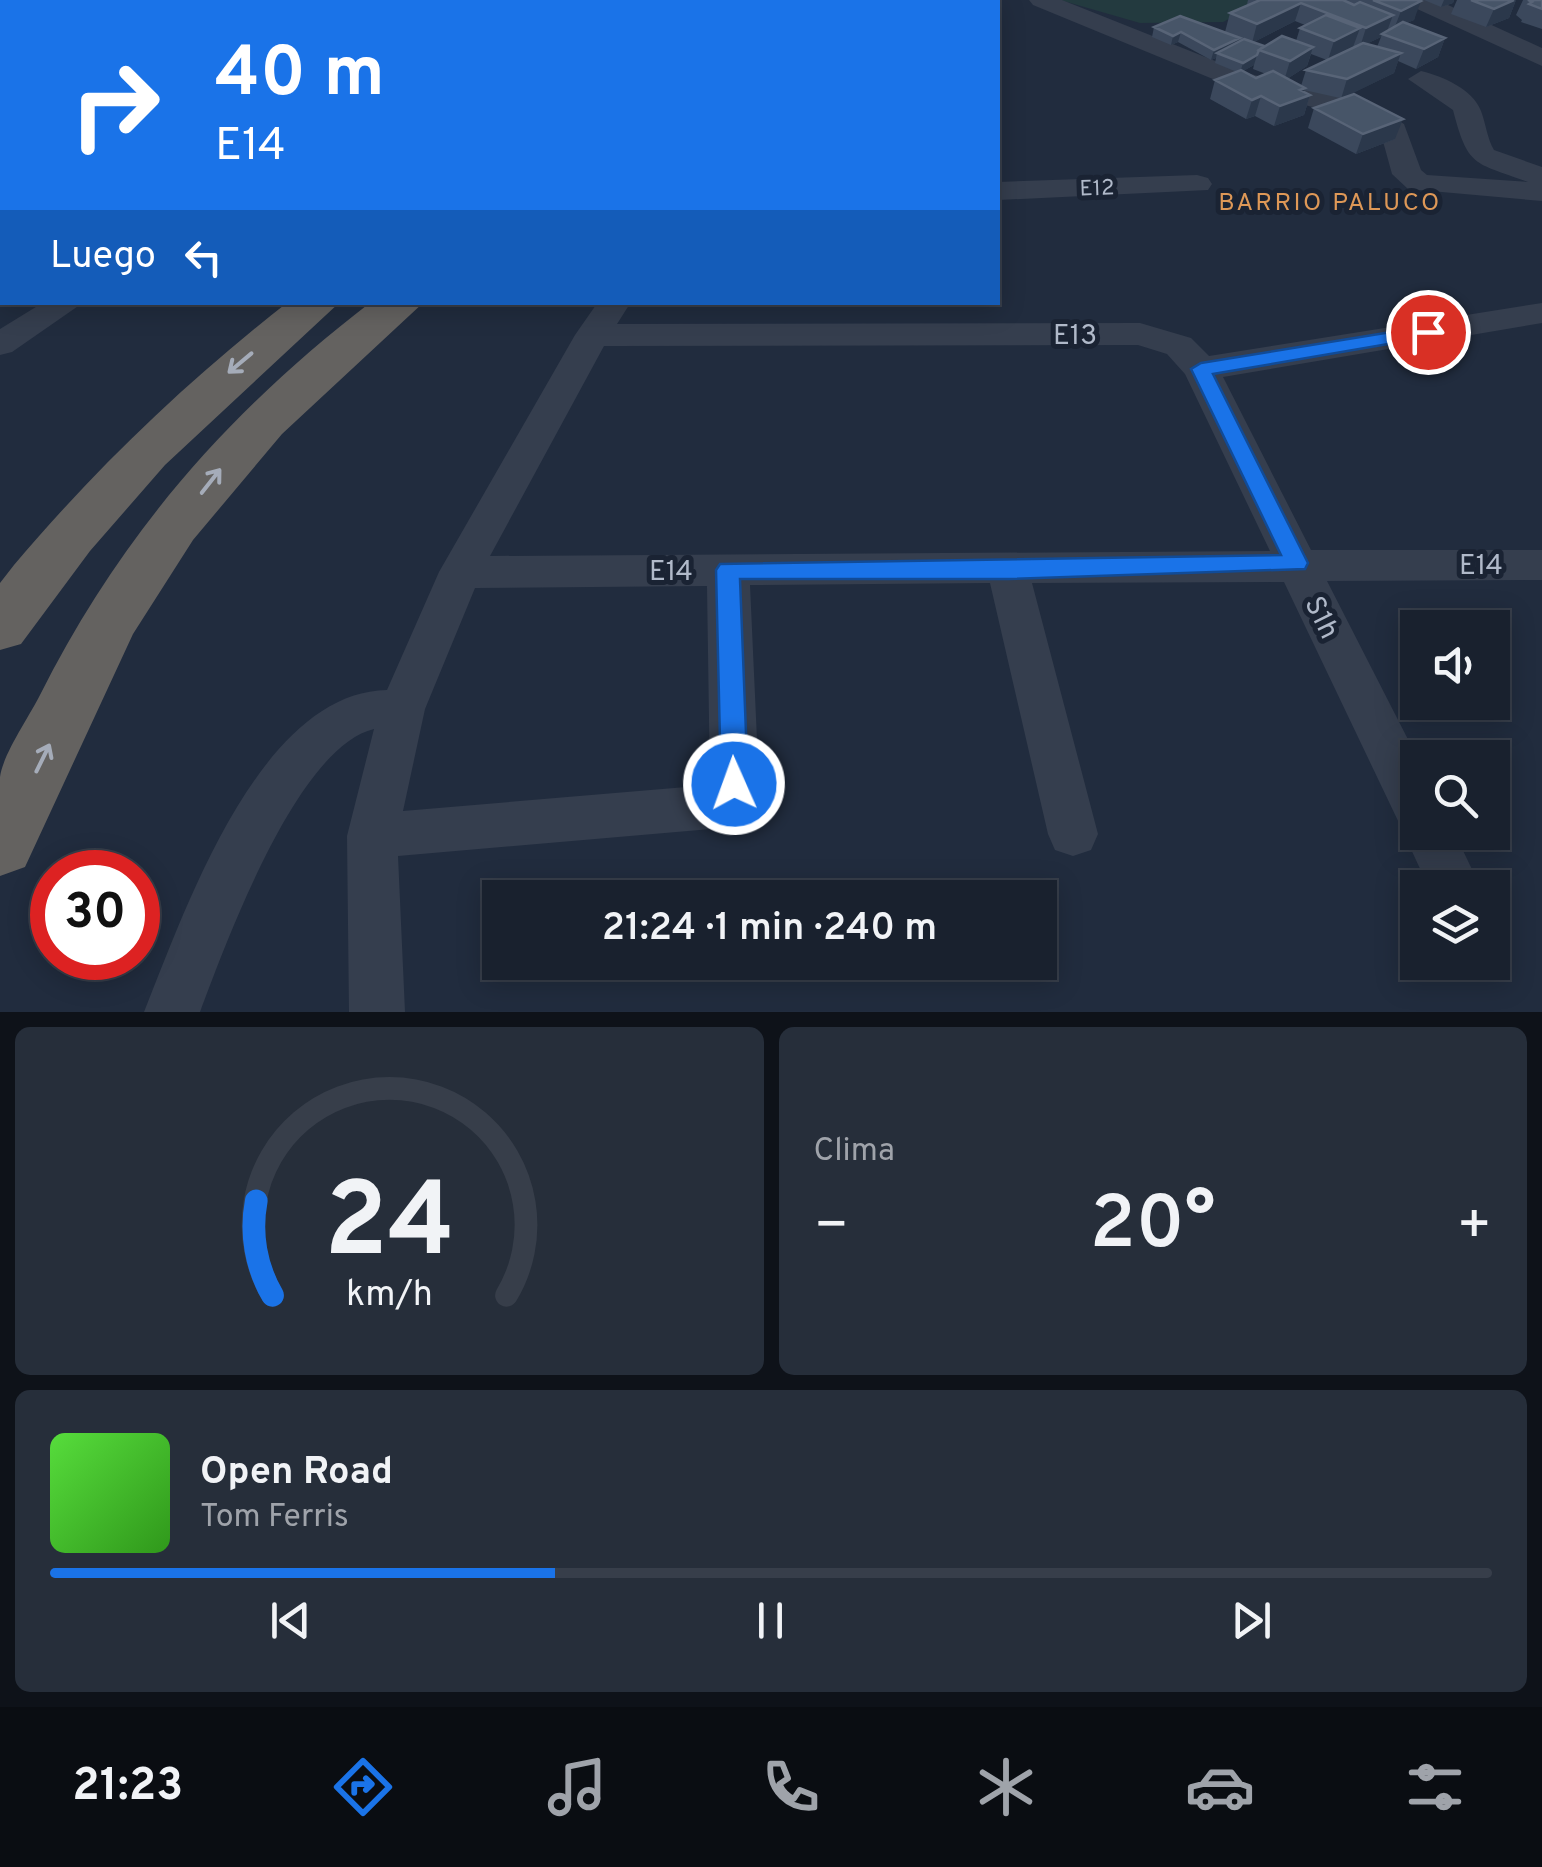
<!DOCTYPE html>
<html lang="es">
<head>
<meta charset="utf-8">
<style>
  body { margin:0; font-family:Overpass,sans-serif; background:#262e3a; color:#f1f3f6; height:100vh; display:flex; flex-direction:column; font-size:38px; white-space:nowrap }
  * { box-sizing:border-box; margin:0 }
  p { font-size:32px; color:#9fa3aa }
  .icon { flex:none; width:55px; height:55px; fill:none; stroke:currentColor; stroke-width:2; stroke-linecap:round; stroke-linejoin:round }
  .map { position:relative; height:1012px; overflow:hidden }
  .drawer { display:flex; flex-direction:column; gap:15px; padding:15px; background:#0e1219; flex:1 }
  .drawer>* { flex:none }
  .top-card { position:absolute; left:0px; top:0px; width:1000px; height:305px; box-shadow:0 5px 25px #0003,0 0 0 2px #373e4a; background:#1a73e8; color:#fff; overflow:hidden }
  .fabs { position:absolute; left:1400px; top:610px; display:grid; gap:20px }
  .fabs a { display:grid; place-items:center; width:110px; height:110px; border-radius:0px; background:#19212e; box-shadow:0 5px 25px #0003,0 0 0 2px #373e4a; font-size:50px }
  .speed { position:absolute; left:30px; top:850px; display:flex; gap:20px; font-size:50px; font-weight:700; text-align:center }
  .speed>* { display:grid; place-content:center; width:130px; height:130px; border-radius:50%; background:#19212e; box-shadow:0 5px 25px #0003,0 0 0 2px #373e4a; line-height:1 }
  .speed .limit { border:15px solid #d22; background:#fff; color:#111 }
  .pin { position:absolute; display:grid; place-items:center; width:85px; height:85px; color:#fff; margin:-42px; border:5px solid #fff; border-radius:50%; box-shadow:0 2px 10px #0007 }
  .me { position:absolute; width:110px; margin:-55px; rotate:358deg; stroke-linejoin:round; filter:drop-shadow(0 0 8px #0008) }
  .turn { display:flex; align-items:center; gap:35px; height:210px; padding:0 50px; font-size:45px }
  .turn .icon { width:130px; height:130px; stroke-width:2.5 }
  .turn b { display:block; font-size:70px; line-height:85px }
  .then { display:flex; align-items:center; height:95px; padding:0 50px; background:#0003; gap:20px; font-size:38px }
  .big { font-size:75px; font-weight:600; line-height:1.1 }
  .drawer .card { flex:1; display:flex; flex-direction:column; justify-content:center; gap:15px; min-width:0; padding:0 35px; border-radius:15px; background:#262e3a }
  .drawer .dial { align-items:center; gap:0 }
  .dial svg { height:260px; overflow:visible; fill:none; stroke:#373e4a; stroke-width:7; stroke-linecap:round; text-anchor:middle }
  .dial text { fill:#f1f3f6; stroke:none }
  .song { display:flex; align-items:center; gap:30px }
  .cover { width:120px; height:120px; border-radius:15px; background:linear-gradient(135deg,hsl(110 70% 55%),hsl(110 70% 35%)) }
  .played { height:10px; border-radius:5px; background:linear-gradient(90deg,#1a73e8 35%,#373e4a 35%) }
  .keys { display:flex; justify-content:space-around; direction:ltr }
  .heat { display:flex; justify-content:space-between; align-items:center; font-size:55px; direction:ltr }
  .drawer .tiles { flex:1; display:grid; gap:15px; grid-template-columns:1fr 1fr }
  .card:last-child { grid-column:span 2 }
  .trip { position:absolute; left:482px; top:880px; width:575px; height:100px; border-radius:0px; background:#19212e; box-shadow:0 5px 25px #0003,0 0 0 2px #373e4a; font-weight:600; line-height:100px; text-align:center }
  .tab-bar { display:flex; height:160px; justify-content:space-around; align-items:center; background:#0a0d12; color:#9fa3aa }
  .tab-bar .icon { width:70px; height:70px }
  .tab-bar .active { color:#1a73e8 }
  .tab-bar b { font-size:45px; color:#f1f3f6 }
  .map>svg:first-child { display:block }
  .green { fill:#233a3f }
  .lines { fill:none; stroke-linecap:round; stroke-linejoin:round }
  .pedestrian { fill:#353e4e; fill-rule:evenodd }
  .minor { fill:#353e4e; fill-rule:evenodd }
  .trunk { fill:#646260; fill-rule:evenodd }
  .wall { fill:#3b485c; fill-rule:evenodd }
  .shaded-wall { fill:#2b384b }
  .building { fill:#475568; stroke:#586477; stroke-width:2.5 }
  .oneway { stroke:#a5acb9 }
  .route { fill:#1a73e8; stroke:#114b97; stroke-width:2.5 }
  .labels { text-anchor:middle; stroke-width:10; stroke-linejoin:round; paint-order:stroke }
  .far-street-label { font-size:22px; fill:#b0b9c9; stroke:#1a2333 }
  .far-neighbourhood-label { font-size:25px; letter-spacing:2.5px; fill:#de9857; stroke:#1a2333 }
  .street-label { font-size:28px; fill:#b0b9c9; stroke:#1a2333 }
</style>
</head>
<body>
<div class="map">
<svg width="1542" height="1012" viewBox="0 0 1542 1012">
  <rect width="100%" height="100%" fill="#212c3e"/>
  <path class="green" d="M1060,0H1265L1223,22L1140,23Z"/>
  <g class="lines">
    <path class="pedestrian" d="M699,0H720L721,1L698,2Z"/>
    <path class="minor" d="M1029,0H1062L1243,72L1374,106L1404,124L1421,170L1427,175L1528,182C1474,162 1468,168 1453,110L1408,79L1421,71C1442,76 1473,89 1481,111C1486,124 1487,138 1494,150L1542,167V201L1408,189L1392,174L1381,134L1354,118L1225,84L1033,5Z
      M1414,0H1437L1542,48V66L1415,8Z
      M2,65V81L0,82V66Z
      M1197,175L1208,178L1212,184L1208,190L998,200V182Z
      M44,302H84L12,352L0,355V329Z
      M598,302H631L617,324L1140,323L1191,338L1209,356L1542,303V323L1223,377L1311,550H1542V580L1327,581L1418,759V832H1454L1481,888H1429L1403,832L1405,827L1400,825L1284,582L1032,583L1098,834L1091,850L1073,856L1055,850L1048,834L990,583L750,585L759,784L744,815L711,829L398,856L405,1012H349L347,836L374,729C297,747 226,943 200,1012H144C184,913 259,692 387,690L439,572L575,335ZM1138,345L1167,354L1185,374L1270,551L490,556L604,346ZM707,586L710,785L403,811L425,709L475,588Z"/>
    <path class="trunk" d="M288,302H340L165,465L90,551L21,644L0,650V583L14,565C96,468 187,381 288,302Z
      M371,302H424L282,434L193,540L133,634L25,867L0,876C0,844 0,809 0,777C3,754 29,717 40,695C121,534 228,412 371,302Z"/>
  </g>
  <path class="wall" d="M1248,0H1419L1414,20L1406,23L1445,38L1438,57L1416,69L1398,61L1394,73L1344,97L1395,139L1356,154L1308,128L1314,108L1340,98L1304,90V92L1310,95L1304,115L1274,126L1255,116L1246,119L1210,99L1215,80L1237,72L1215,63L1216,58L1211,60L1178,42L1171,45L1152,37L1154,27L1225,32L1230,13L1249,5L1247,4ZM1295,21L1305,25L1300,28L1296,41L1264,46L1254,42ZM1381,37L1377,47L1366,44ZM1311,54L1327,60L1306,70L1301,86L1287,79L1307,66ZM1254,65L1253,69L1266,74L1256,78L1243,71Z
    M1424,0H1454L1453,3L1441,7Z
    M1457,0H1516L1509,18L1486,27L1451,14Z
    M1523,0H1542V29L1521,22L1522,20L1516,15Z"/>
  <path class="shaded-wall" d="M1444,0H1454L1453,3L1441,7Z
    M1514,0H1516L1509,18L1486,27L1494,9Z
    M1421,1L1414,20L1394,29L1401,11Z
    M1301,3L1295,21L1252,43L1257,24Z
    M1393,15L1386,34H1382L1381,37L1360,47L1366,28Z
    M1360,28L1353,47L1328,60L1334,41Z
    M1181,32L1178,42L1171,45L1173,36Z
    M1240,38L1238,47L1217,53L1216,58L1211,60L1214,50Z
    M1445,38L1438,57L1416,69L1424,49Z
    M1313,47L1307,66L1284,81L1290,61Z
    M1401,53L1394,73L1341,99L1347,79Z
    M1257,55L1254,65L1240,73L1243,63Z
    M1305,88L1301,98L1310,95L1304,115L1274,126L1280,106L1300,90Z
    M1261,96L1255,116L1246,119L1252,100Z
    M1403,119L1395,139L1356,154L1363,134Z"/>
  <path class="building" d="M1260,0H1343L1354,5L1360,2L1393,15L1366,28L1301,3L1257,24L1230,13Z
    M1373,0H1419L1421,1L1401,11Z
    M1471,0H1514L1494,9Z
    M1528,0H1542V9L1529,4L1532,2Z
    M1326,15L1360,28L1334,41L1300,28Z
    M1180,16L1240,38L1214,50L1181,32L1173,36L1154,27Z
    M1403,22L1445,38L1424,49L1382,34Z
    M1282,36L1313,47L1290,61L1259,50Z
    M1244,39L1264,46L1259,50L1257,55L1243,63L1217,53Z
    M1363,43L1401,53L1347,79L1306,70Z
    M1241,70L1256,78L1273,71L1305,88L1300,90L1310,95L1280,106L1261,96L1252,100L1215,80Z
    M1354,94L1403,119L1363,134L1314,108Z"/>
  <defs><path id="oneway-shaft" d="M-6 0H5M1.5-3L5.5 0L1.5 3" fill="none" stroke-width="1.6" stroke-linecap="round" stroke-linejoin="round" transform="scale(2.5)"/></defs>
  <g class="oneway">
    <use href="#oneway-shaft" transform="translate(240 363) rotate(140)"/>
    <use href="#oneway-shaft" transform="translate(211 481) rotate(-52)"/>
    <use href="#oneway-shaft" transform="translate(43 758) rotate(-64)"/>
  </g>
  <path class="route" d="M1428,326L1435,328V336L1213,374L1308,563L1305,569L1008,579H740L748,784L744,792L734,795L725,792L721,784L716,570L720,564L1281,555L1191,369L1201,363Z"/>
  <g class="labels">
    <g class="far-street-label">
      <text transform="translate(1097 187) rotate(-2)" y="8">E12</text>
    </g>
    <g class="far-neighbourhood-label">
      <text x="1330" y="210">BARRIO PALUCO</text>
    </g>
    <g class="street-label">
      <text x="1075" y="344">E13</text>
      <text x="1481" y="574">E14</text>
      <text x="671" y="580">E14</text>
      <text transform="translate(1323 617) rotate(64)" y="10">S1h</text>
    </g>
  </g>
</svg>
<div class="fabs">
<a><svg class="icon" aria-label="sound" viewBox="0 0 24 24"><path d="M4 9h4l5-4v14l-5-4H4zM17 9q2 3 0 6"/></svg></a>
<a><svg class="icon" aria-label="search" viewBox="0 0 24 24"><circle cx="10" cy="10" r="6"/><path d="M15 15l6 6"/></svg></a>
<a><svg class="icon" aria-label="layers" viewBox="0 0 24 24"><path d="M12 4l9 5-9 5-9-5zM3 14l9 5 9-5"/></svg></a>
</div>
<div class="speed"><div class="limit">30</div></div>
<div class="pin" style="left:1428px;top:332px;background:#d93025"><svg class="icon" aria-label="arrive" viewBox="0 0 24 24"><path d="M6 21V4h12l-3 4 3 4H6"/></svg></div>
<svg class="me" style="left:734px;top:784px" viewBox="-20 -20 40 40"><circle r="17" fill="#1a73e8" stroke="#fff" stroke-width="3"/><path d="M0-11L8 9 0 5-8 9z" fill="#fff"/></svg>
<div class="trip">21:24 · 1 min · 240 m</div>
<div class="top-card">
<div class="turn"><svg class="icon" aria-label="right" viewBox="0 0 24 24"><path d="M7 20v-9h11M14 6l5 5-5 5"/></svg><div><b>40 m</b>E14</div></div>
<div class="then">Luego<svg class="icon" aria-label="left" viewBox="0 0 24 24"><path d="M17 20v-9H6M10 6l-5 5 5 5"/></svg></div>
</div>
</div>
<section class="drawer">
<div class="tiles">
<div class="card dial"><svg viewBox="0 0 100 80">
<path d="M14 69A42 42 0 1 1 86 69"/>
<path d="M14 69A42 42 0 0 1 9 40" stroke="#1a73e8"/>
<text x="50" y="56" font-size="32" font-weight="700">24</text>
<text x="50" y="72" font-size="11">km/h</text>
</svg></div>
<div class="card"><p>Clima</p>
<div class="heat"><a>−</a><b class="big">20°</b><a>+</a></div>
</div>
<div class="card">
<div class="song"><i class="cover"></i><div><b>Open Road</b><p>Tom Ferris</p></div></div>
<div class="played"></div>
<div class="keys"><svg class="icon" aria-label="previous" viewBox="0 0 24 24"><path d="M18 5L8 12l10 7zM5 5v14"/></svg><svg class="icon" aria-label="pause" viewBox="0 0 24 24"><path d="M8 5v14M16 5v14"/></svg><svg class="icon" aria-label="next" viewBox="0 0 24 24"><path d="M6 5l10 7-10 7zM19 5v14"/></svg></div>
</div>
</div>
</section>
<nav class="tab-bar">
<b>21:23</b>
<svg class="icon active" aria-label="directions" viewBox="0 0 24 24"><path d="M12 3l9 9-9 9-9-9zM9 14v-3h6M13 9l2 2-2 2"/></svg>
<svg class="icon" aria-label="music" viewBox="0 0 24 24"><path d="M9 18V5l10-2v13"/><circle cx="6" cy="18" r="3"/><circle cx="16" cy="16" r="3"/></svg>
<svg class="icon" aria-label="phone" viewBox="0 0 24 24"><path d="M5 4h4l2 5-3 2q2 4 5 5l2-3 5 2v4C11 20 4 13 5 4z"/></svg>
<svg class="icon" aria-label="climate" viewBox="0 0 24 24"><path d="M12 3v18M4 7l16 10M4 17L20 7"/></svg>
<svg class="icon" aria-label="car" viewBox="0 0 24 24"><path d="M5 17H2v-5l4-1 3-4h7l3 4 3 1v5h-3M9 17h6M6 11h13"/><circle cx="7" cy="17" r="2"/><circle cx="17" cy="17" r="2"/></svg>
<svg class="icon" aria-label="filters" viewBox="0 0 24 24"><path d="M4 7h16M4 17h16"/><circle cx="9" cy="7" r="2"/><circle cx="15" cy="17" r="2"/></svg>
</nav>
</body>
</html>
